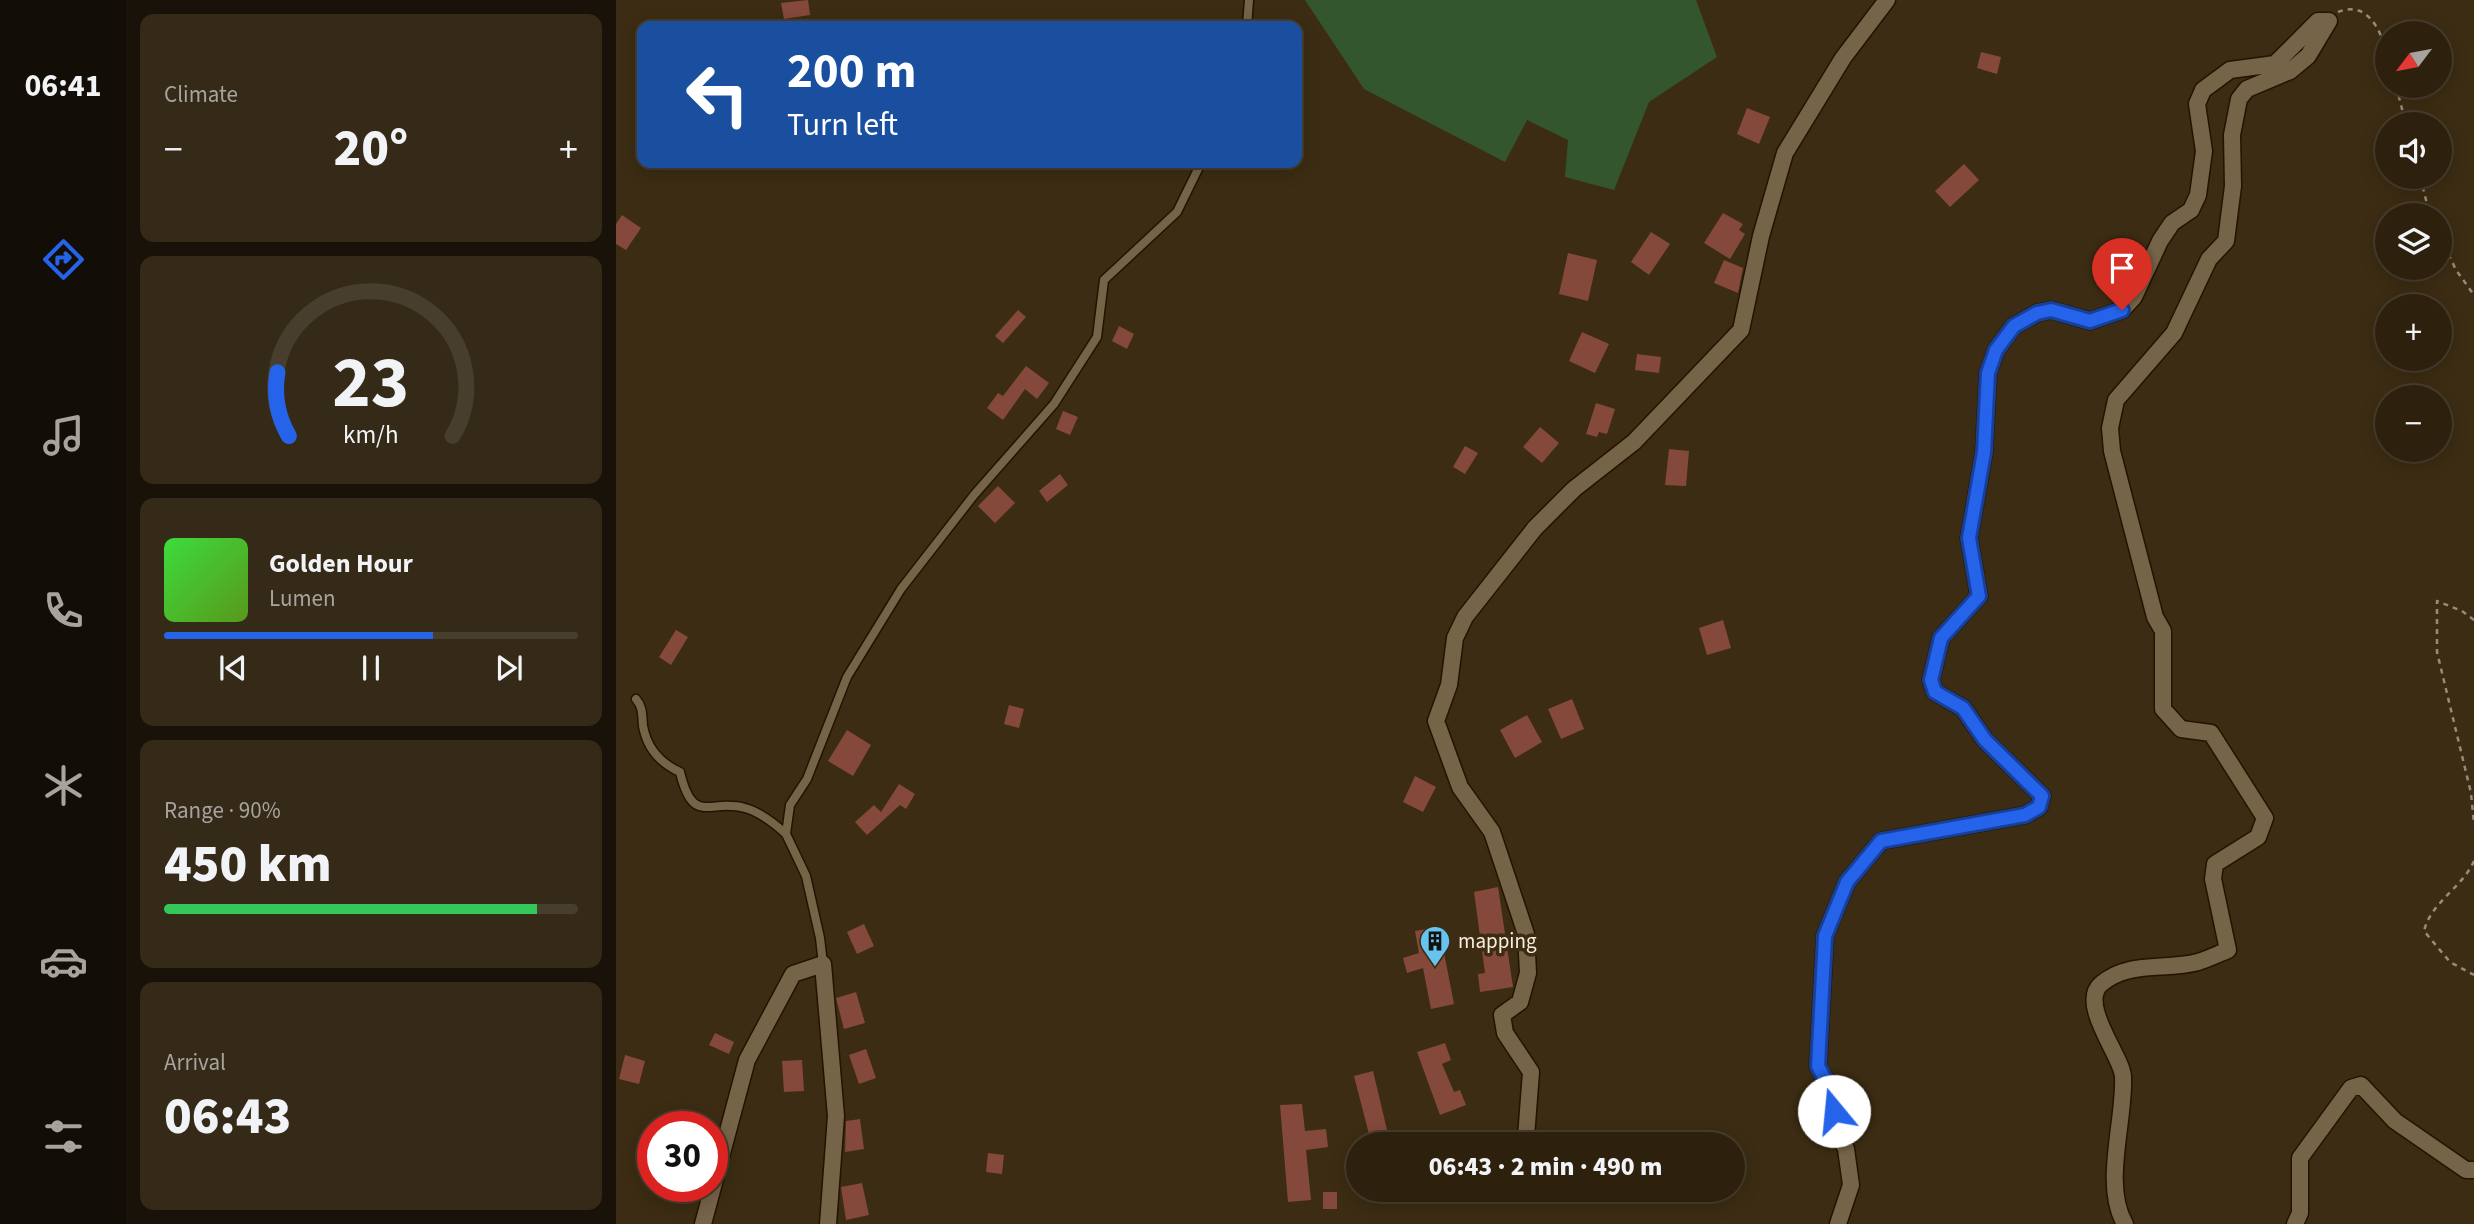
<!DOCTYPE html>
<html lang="en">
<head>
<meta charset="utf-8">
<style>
  body { margin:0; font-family:"Source Sans 3",sans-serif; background:#352917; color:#f1f3f6; height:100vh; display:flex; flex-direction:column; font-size:26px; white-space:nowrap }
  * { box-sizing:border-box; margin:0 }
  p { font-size:23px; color:#a7a39e }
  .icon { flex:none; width:38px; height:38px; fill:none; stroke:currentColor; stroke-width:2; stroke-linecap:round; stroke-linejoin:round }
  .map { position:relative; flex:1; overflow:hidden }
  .side { display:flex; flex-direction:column; gap:14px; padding:14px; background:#191208; width:490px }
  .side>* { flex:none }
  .banner { position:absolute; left:21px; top:21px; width:665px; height:147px; border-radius:14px; box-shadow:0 4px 18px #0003,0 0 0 2px #483e2e; background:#1a4fa0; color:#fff; overflow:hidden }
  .needle { width:46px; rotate:238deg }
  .controls { position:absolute; left:1759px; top:21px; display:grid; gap:14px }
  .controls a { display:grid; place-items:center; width:77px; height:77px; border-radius:50%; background:#2d210e; box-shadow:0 4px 18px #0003,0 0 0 2px #483e2e; font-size:35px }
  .speed { position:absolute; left:21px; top:1111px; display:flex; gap:14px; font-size:35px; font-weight:700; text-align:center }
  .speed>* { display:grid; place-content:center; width:91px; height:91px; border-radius:50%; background:#2d210e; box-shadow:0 4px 18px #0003,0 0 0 2px #483e2e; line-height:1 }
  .speed .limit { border:10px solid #d22; background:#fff; color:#111 }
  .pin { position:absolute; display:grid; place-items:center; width:60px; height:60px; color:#fff; margin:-72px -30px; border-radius:50% 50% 50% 0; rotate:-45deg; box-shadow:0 0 7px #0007 }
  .pin .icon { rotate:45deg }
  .me { position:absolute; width:77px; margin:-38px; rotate:343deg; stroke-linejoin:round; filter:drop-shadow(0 0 5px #0008) }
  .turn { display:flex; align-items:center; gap:24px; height:147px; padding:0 35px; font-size:32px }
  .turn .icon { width:91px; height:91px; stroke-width:2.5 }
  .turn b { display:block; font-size:49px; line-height:60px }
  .big { font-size:52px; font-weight:800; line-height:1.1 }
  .side .widget { flex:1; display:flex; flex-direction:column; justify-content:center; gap:10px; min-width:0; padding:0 24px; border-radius:14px; background:#352917 }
  .side .dial { align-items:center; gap:0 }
  .dial svg { height:182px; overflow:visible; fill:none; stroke:#483e2e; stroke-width:7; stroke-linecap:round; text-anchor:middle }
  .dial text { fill:#f1f3f6; stroke:none }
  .song { display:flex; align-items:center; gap:21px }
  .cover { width:84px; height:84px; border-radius:10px; background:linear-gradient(135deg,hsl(120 70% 55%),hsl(90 70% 35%)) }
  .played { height:7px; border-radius:4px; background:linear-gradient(90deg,#2563eb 65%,#483e2e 65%) }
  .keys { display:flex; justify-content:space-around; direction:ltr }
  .heat { display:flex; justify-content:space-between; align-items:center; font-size:38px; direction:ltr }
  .charge { height:10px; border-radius:5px; background:linear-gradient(90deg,#34c759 90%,#483e2e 0) }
  .trip { position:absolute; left:730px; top:1132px; width:399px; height:70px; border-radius:35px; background:#2d210e; box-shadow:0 4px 18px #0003,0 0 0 2px #483e2e; font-weight:800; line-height:70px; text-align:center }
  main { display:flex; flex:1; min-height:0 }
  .menu { display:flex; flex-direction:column; width:126px; justify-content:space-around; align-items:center; background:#120d06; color:#a7a39e }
  .menu .icon { width:49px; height:49px }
  .menu .active { color:#2563eb }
  .menu b { font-size:32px; color:#f1f3f6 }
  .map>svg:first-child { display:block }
  .green { fill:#33562e }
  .building { fill:#84493a }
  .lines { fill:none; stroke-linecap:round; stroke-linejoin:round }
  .service-casing { stroke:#231400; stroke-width:11 }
  .minor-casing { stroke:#231400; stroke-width:19 }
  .path { stroke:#998b78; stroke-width:2.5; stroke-dasharray:5 5; stroke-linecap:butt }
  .service { stroke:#766449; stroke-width:8 }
  .minor { stroke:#766449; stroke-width:16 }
  .route-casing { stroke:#184099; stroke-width:18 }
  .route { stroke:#2563eb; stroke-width:12 }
  .labels { text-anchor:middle; stroke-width:7; stroke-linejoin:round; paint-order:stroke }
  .poi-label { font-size:21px; fill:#f8eddf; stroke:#3c2c13; text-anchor:start }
</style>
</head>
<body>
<main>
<nav class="menu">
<b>06:41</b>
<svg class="icon active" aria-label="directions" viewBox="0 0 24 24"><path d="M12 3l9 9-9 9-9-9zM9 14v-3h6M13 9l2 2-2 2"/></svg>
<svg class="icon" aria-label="music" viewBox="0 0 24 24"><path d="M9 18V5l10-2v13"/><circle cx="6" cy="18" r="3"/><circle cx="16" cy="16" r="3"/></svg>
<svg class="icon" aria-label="phone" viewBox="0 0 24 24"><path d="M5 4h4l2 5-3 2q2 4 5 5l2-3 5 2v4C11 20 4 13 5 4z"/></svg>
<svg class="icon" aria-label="climate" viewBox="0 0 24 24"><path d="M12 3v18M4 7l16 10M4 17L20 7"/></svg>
<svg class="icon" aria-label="car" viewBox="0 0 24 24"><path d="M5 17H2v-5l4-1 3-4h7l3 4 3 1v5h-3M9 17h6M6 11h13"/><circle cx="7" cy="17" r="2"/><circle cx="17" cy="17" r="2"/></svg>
<svg class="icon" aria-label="filters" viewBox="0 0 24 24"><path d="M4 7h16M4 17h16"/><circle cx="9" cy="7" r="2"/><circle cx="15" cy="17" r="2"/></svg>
</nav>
<section class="side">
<div class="widget"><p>Climate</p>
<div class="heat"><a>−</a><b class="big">20°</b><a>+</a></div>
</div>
<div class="widget dial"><svg viewBox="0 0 100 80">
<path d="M14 69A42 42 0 1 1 86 69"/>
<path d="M14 69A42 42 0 0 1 9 41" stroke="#2563eb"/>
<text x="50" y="56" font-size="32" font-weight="700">23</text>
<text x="50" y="72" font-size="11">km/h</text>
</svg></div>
<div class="widget">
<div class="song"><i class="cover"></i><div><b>Golden Hour</b><p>Lumen</p></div></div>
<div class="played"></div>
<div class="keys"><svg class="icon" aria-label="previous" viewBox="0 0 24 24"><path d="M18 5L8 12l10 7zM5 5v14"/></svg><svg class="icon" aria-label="pause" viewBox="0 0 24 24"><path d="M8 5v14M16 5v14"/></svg><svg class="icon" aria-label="next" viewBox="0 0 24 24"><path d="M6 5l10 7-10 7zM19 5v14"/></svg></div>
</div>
<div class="widget"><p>Range · 90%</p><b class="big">450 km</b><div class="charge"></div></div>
<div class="widget"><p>Arrival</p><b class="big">06:43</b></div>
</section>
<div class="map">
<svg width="1858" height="1224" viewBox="0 0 1858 1224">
  <rect width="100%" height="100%" fill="#3c2c13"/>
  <path class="green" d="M689,0H1080L1101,57L1033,102L998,190L949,177L952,140L911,120L889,162L748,89Z"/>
  <path class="building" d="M192,0L194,15L168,19L165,3Z
    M1365,52L1385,57L1381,74L1361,68Z
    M1131,108L1154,117L1143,144L1121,134Z
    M1348,164L1363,180L1334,207L1319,191Z
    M1107,213L1127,224L1123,230L1129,234L1114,259L1088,243Z
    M6,215L25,228L10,250L0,244V224Z
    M1035,232L1054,244L1033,275L1015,262Z
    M952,253L981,260L972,301L943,294Z
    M1108,260L1127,268L1122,293L1098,283Z
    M402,310L410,317L387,343L379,336Z
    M503,326L518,334L511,349L496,341Z
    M966,332L993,344L979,373L953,361Z
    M1021,354L1045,357L1043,373L1019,370Z
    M410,366L433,383L421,399L409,389L387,420L371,408L382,393L387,396Z
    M980,403L999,409L991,434L983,432L981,437L970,434Z
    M447,411L462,417L454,435L440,429Z
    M924,427L943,443L926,463L907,447Z
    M849,446L862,453L849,474L837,467Z
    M1053,449L1073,451L1070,486L1049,485Z
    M444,474L452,485L431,502L423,491Z
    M382,486L399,503L379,523L362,506Z
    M1107,620L1115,648L1091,655L1083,628Z
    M60,630L72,637L55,665L43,657Z
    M956,699L968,729L945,739L932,709Z
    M393,705L408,709L403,728L388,724Z
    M911,715L926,742L899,758L884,730Z
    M231,730L255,745L237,776L212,761Z
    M799,776L820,787L807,812L787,802Z
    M283,784L299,794L290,809L284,805L251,835L239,822L258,805L265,812Z
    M882,887L897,987L864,992L862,974L869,973L858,892Z
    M248,924L258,946L241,954L231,932Z
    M823,927L838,1004L815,1009L807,968L791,973L787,958L803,953L799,931Z
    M240,992L249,1023L228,1029L220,998Z
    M99,1033L118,1042L113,1054L93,1045Z
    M829,1043L835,1060L826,1064L838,1092L844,1090L850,1105L824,1115L801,1052Z
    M250,1049L260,1078L243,1084L233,1055Z
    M9,1055L29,1061L23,1084L3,1079Z
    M186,1060L188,1091L168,1092L166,1061Z
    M757,1071L772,1134L754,1138L738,1076Z
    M686,1104L689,1131L710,1129L712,1147L690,1150L695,1200L672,1202L664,1105Z
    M244,1119L248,1149L229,1152L230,1121Z
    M372,1153L388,1155L386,1174L370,1172Z
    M246,1183L253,1215L230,1220L225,1187Z
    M707,1192H721V1209H707Z"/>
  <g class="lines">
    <g class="service-casing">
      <path id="service" d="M631,26L633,0
        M20,699C27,707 26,715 27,726C31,748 44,763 64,772C77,827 94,798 129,808C144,812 159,824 170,834
        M207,964L204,938L190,876L170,834L174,805L191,779L231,677L285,589L358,495L438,404L481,337L488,280L561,212L585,163"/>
    </g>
    <g class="minor-casing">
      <path id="minor" d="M903,1144L910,1137L915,1072L889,1033L886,1015L904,1002L912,973L910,934L876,832L844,787L820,721L833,685L839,638L849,617L919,528L958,489L1018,442L1125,330L1145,236L1169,153L1227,58L1271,0
        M87,1224L131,1060L177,974L207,964L220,1116L212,1224
        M1222,1224L1235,1185L1230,1149L1219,1126L1217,1095L1202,1066L1209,936L1231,882L1265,841L1409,815L1423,807L1426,796L1369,740L1347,708L1319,692L1315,680L1325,638L1363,596L1353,538L1368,452L1372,373L1380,350L1398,326L1421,313L1435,310L1474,321L1506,310L1518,297L1544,241L1556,223L1575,210L1582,195L1588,151L1581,104L1587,90L1614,70L1659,64L1702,21H1713L1692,56L1674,71L1631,89L1623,99L1616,135L1617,186L1610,241L1593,259L1558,333L1500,400L1494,428L1496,451L1539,617L1547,631V709L1565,729L1595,733L1649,818L1642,837L1599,864L1597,879L1612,950C1602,954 1592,959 1582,962C1549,971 1513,960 1485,984C1462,1004 1507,1058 1507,1077C1509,1121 1486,1185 1509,1224
        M1679,1224L1684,1213V1158L1735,1088L1745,1085L1779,1121L1850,1170H1858"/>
    </g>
    <path class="path" d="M1722,12C1752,0 1765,31 1771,54
      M1780,86L1790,124
      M1804,177L1814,215
      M1824,236L1840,270L1858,295
      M1858,620L1846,611L1821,601V652L1855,793L1858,824
      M1858,861C1846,888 1815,902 1808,931L1834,962L1858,975"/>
    <use href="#service" class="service"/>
    <use href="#minor" class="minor"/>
  </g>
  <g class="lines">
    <g class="route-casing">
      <path id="route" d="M1218,1111L1217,1095L1202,1066L1209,936L1231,882L1265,841L1409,815L1423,807L1426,796L1369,740L1347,708L1319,692L1315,680L1325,638L1363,596L1353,538L1368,452L1372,373L1380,350L1398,326L1421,313L1435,310L1474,321L1506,310"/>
    </g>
    <use href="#route" class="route"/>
  </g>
  <defs>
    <g id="building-pin" transform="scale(1.575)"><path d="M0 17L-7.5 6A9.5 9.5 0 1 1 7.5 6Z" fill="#65c5ee" stroke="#3c2c13"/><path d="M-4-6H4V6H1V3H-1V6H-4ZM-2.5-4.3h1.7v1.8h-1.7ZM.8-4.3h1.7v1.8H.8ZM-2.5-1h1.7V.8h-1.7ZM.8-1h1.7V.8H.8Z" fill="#111"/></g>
  </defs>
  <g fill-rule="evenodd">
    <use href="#building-pin" x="819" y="941"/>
  </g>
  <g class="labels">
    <g class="poi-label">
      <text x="842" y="948">mapping</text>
    </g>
  </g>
</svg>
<div class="controls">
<a><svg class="needle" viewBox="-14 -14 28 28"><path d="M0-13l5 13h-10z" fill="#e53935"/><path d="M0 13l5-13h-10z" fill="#a7a39e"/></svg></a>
<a><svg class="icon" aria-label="sound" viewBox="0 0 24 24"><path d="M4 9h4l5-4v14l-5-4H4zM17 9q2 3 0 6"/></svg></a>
<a><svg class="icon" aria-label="layers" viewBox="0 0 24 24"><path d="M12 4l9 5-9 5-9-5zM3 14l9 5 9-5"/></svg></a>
<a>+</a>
<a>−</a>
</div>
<div class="speed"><div class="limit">30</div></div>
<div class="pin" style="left:1506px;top:310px;background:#d93025"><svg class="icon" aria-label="arrive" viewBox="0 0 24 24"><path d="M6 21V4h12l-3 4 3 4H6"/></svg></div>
<svg class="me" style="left:1218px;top:1111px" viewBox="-20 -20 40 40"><circle r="19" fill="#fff"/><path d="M0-13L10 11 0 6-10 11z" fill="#2563eb"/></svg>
<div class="trip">06:43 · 2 min · 490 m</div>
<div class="banner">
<div class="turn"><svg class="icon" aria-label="left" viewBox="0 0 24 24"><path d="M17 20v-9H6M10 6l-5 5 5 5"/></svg><div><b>200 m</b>Turn left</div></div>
</div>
</div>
</main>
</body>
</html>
